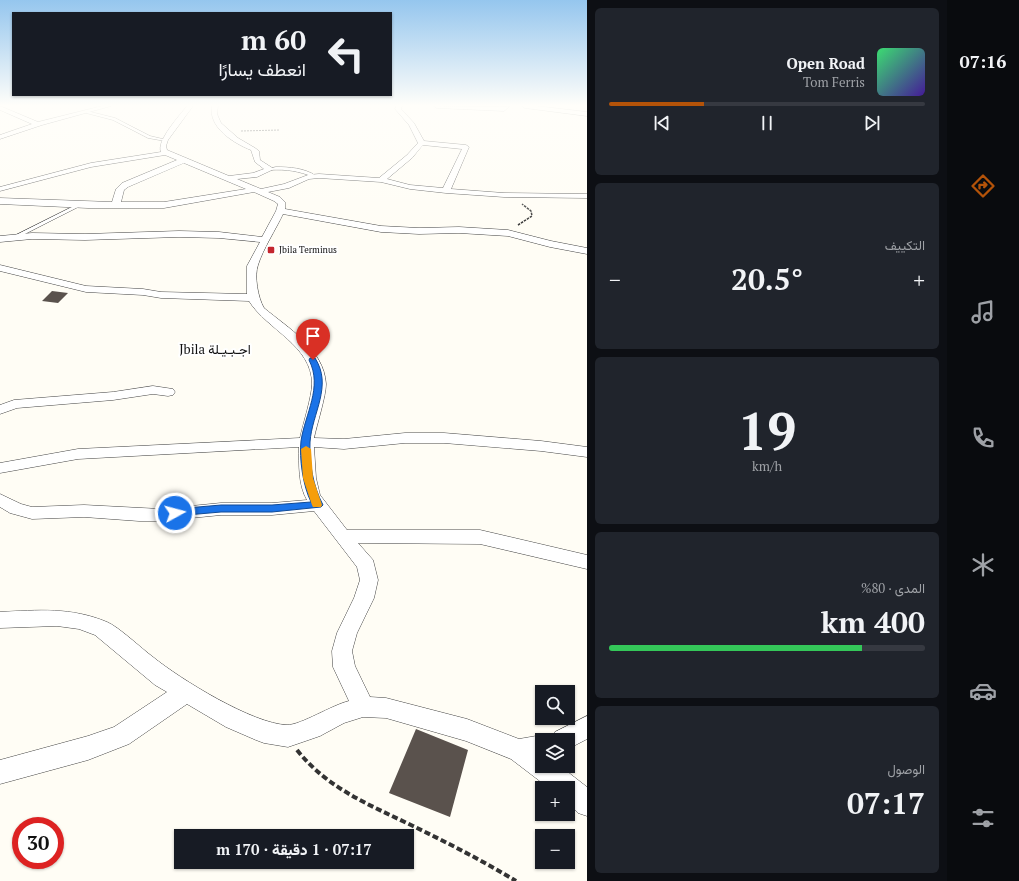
<!DOCTYPE html>
<html lang="ar">
<head>
<meta charset="utf-8">
<style>
  body { margin:0; font-family:"PT Serif",Vazirmatn,serif; background:#20242c; color:#f1f3f6; direction:rtl; height:100vh; display:flex; flex-direction:column; font-size:15px; white-space:nowrap }
  * { box-sizing:border-box; margin:0 }
  p { font-size:13px; color:#9ea1a6 }
  .icon { flex:none; width:22px; height:22px; fill:none; stroke:currentColor; stroke-width:2; stroke-linecap:round; stroke-linejoin:round }
  .map { position:relative; flex:1; overflow:hidden; direction:ltr }
  .sheet { display:flex; flex-direction:column; gap:8px; padding:8px; background:#0d0f14; width:360px }
  .sheet>* { flex:none }
  .guide { position:absolute; left:12px; top:12px; width:380px; height:84px; border-radius:0px; box-shadow:0 1px 3px #0004; direction:rtl; background:#171b24; color:#f1f3f6; overflow:hidden }
  .fabs { position:absolute; left:535px; top:685px; display:grid; gap:8px }
  .fabs a { display:grid; place-items:center; width:40px; height:40px; border-radius:0px; background:#171b24; box-shadow:0 1px 3px #0004; font-size:20px }
  .speed { position:absolute; left:12px; top:817px; display:flex; gap:8px; font-size:20px; font-weight:700; text-align:center }
  .speed>* { display:grid; place-content:center; width:52px; height:52px; border-radius:50%; background:#171b24; box-shadow:0 1px 3px #0004; line-height:1 }
  .speed .limit { border:6px solid #d22; background:#fff; color:#111 }
  .pin { position:absolute; display:grid; place-items:center; width:34px; height:34px; color:#fff; margin:-41px -17px; border-radius:50% 50% 50% 0; rotate:-45deg; box-shadow:0 0 4px #0007 }
  .pin .icon { rotate:45deg }
  .me { position:absolute; width:44px; margin:-22px; rotate:83deg; stroke-linejoin:round; filter:drop-shadow(0 0 3px #0008) }
  .turn { display:flex; align-items:center; gap:14px; height:84px; padding:0 20px; font-size:18px }
  .turn .icon { width:52px; height:52px; stroke-width:2.5 }
  .turn b { display:block; font-size:28px; line-height:34px }
  .big { font-size:30px; font-weight:800; line-height:1.1 }
  .sheet .card { flex:1; display:flex; flex-direction:column; justify-content:center; gap:6px; min-width:0; padding:0 14px; border-radius:6px; background:#20242c }
  .sheet .dial { align-items:center; gap:0 }
  .dial b { font-size:52px; line-height:1 }
  .song { display:flex; align-items:center; gap:12px }
  .cover { width:48px; height:48px; border-radius:6px; background:linear-gradient(135deg,hsl(140 70% 55%),hsl(260 70% 35%)) }
  .played { height:4px; border-radius:2px; background:linear-gradient(90deg,#b45309 30%,#363941 30%) }
  .keys { display:flex; justify-content:space-around; direction:ltr }
  .heat { display:flex; justify-content:space-between; align-items:center; font-size:22px; direction:ltr }
  .charge { height:6px; border-radius:3px; background:linear-gradient(90deg,#34c759 80%,#363941 0) }
  .trip { position:absolute; left:174px; top:829px; width:240px; height:40px; border-radius:0px; background:#171b24; box-shadow:0 1px 3px #0004; font-weight:800; line-height:40px; text-align:center; direction:rtl }
  main { display:flex; flex:1; min-height:0 }
  .tab-bar { display:flex; flex-direction:column; width:72px; justify-content:space-around; align-items:center; background:#090b0e; color:#9ea1a6 }
  .tab-bar .icon { width:28px; height:28px }
  .tab-bar .on { color:#b45309 }
  .tab-bar b { font-size:18px; color:#f1f3f6 }
  .map>svg:first-child { display:block }
  .building { fill:#5a524d }
  .lines { fill:none; stroke-linecap:round; stroke-linejoin:round }
  .service-casing { stroke:#444; stroke-width:1 }
  .minor-casing { stroke:#444; stroke-width:1 }
  .path-far2 { stroke:#333; stroke-width:1; stroke-dasharray:2 1; stroke-linecap:butt }
  .path-far1 { stroke:#333; stroke-width:1.5; stroke-dasharray:2.5 1; stroke-linecap:butt }
  .path { stroke:#333; stroke-width:4; stroke-dasharray:6 3; stroke-linecap:butt }
  .service { fill:#fff; fill-rule:evenodd }
  .minor { fill:#fff; fill-rule:evenodd }
  .route { fill:#1a73e8; stroke:#114b97 }
  .slow { fill:#f59e0b }
  .poi-dot { fill:#c4262e; stroke:#fff; stroke-width:1.5 }
  .labels { text-anchor:middle; stroke-width:4; stroke-linejoin:round; paint-order:stroke }
  .far-poi-label { font-size:9px; fill:#111; stroke:#fff; text-anchor:start }
  .quarter-label { font-size:13px; fill:#111; stroke:#fff }
</style>
</head>
<body>
<main>
<nav class="tab-bar">
<b>07:16</b>
<svg class="icon on" aria-label="directions" viewBox="0 0 24 24"><path d="M12 3l9 9-9 9-9-9zM9 14v-3h6M13 9l2 2-2 2"/></svg>
<svg class="icon" aria-label="music" viewBox="0 0 24 24"><path d="M9 18V5l10-2v13"/><circle cx="6" cy="18" r="3"/><circle cx="16" cy="16" r="3"/></svg>
<svg class="icon" aria-label="phone" viewBox="0 0 24 24"><path d="M5 4h4l2 5-3 2q2 4 5 5l2-3 5 2v4C11 20 4 13 5 4z"/></svg>
<svg class="icon" aria-label="climate" viewBox="0 0 24 24"><path d="M12 3v18M4 7l16 10M4 17L20 7"/></svg>
<svg class="icon" aria-label="car" viewBox="0 0 24 24"><path d="M5 17H2v-5l4-1 3-4h7l3 4 3 1v5h-3M9 17h6M6 11h13"/><circle cx="7" cy="17" r="2"/><circle cx="17" cy="17" r="2"/></svg>
<svg class="icon" aria-label="filters" viewBox="0 0 24 24"><path d="M4 7h16M4 17h16"/><circle cx="9" cy="7" r="2"/><circle cx="15" cy="17" r="2"/></svg>
</nav>
<section class="sheet">
<div class="card">
<div class="song"><i class="cover"></i><div><b>Open Road</b><p>Tom Ferris</p></div></div>
<div class="played"></div>
<div class="keys"><svg class="icon" aria-label="previous" viewBox="0 0 24 24"><path d="M18 5L8 12l10 7zM5 5v14"/></svg><svg class="icon" aria-label="pause" viewBox="0 0 24 24"><path d="M8 5v14M16 5v14"/></svg><svg class="icon" aria-label="next" viewBox="0 0 24 24"><path d="M6 5l10 7-10 7zM19 5v14"/></svg></div>
</div>
<div class="card"><p>التكييف</p>
<div class="heat"><a>−</a><b class="big">20.5°</b><a>+</a></div>
</div>
<div class="card dial"><b>19</b><p>km/h</p></div>
<div class="card"><p>المدى · 80%</p><b class="big">400 km</b><div class="charge"></div></div>
<div class="card"><p>الوصول</p><b class="big">07:17</b></div>
</section>
<div class="map">
<svg width="587" height="881" viewBox="0 0 587 881">
  <rect width="100%" height="100%" fill="#fffdf5"/>
  <path class="building" d="M52,291L68,293L58,303L42,301Z
    M416,729L468,750L450,817L389,793Z"/>
  <g class="lines">
    <g class="service-casing">
      <path id="service" d="M87,111L115,118L150,136L167,140L165,141L148,138L113,120L86,113Z
        M276,167C289,167 305,168 316,176L314,177C298,171 287,169 270,170L268,169Z
        M80,203L84,204L19,237L14,236Z"/>
    </g>
    <g class="minor-casing">
      <path id="minor" d="M0,106L38,122L102,106H111L42,125L0,139V135L32,124L0,110Z
        M187,106H193L168,140L166,146L167,150L229,176L253,173L264,169L255,162L251,150C233,143 208,127 212,106H218L217,114L221,123L238,138L255,148L259,151L260,160L274,169L257,177L237,179L261,189L284,184L308,175L319,174L379,178L407,155L418,143L409,125L395,109L396,106H402L401,109L414,123L424,141L466,145L469,147L451,189L504,193L587,194V198L504,197L446,193L410,189L381,182L319,178L309,179L289,188L268,192L280,197L285,202V209L381,226L419,228L459,227L508,230L551,241L587,248V254L550,247L508,236L459,233L419,234L381,232L283,214C276,229 263,249 258,265C254,276 258,298 264,308C288,328 324,349 326,384C326,396 317,424 314,438L344,439L405,433H444L541,441L587,447V457L541,451L444,443H405L344,449L314,447L316,478L320,495L347,530H480L587,555V569L480,544L358,543L373,560L378,580L374,598L357,633L352,651L355,666L370,697L386,698L467,719L519,739L542,735L550,738L551,740H542V766H560L587,787V816L578,813L568,802V788H549L511,759L466,741L386,718L363,717L344,723L320,736L288,747L264,743L256,740L226,727L187,704L129,744L88,760L0,784V760L88,736L114,727L167,692L155,685L95,635L79,629L57,626L0,628V612C38,610 71,607 107,622C119,627 142,649 153,657C180,679 253,724 287,725C301,725 332,705 349,701L333,667L332,651L337,633L354,598L360,580L357,567L314,511L272,515H221L161,521H139L84,517L32,519L10,513L0,507V494L21,504L32,507L84,505L161,509L221,503H272L307,500C298,485 299,464 299,447L78,459L0,473V463L78,449L300,438C303,424 312,396 312,384C312,345 267,330 249,301L161,298L143,295L86,292L0,271V265L86,286L143,289L161,292L247,294V266L260,242L219,238L179,237L85,240L32,239L0,242V236L32,233L85,234L179,231L219,232L262,237L276,211L278,204L274,201L254,192L164,208H88L0,204V198L112,202L116,189L122,183L177,160L165,155L91,167L0,191V187L91,163L161,152C156,141 180,115 187,106ZM423,145L462,149L443,188L410,185L387,179L412,158ZM184,163L246,189L164,202H121L124,190L128,187Z
        M434,106L503,107L510,106L504,111L437,108Z
        M522,106H536L587,112V116L525,108Z
        M153,386L173,389L175,392L173,395L168,396L153,394L113,400L17,408L0,414V405L14,400L113,392Z
        M587,716V739L568,749V740H551L555,732Z"/>
    </g>
    <path class="path-far2" d="M241,131L280,130"/>
    <path class="path-far1" d="M518,225L532,216L531,211L522,204"/>
    <path class="path" d="M297,750C328,789 370,805 413,826C448,843 483,861 516,881"/>
    <use href="#service" class="service"/>
    <use href="#minor" class="minor"/>
  </g>
  <linearGradient id="sky" x2="0" y2="1"><stop stop-color="#95c6ee"/><stop offset="0.46" stop-color="#fffefa"/><stop offset="1" stop-color="#fffefa" stop-opacity="0"/></linearGradient>
  <rect width="587" height="229" fill="url(#sky)"/>
  <path class="route" d="M310,358H315C333,386 312,413 310,442C309,463 313,486 323,505L321,507L272,512H221L175,516L172,515L170,513L172,510L175,509L221,505H272L311,502C303,486 299,458 301,441C305,414 323,387 309,360Z"/>
  <path class="slow" d="M306,446L311,449L313,478L322,505L321,507H313L312,505L303,478L301,449Z"/>
  <rect class="poi-dot" x="267" y="246" width="8" height="8" rx="2"/>
  <g class="labels">
    <g class="far-poi-label">
      <text x="279" y="253">Jbila Terminus</text>
    </g>
    <g class="quarter-label">
      <text x="215" y="354">Jbila اجـبـيـلة</text>
    </g>
  </g>
</svg>
<div class="fabs">
<a><svg class="icon" aria-label="search" viewBox="0 0 24 24"><circle cx="10" cy="10" r="6"/><path d="M15 15l6 6"/></svg></a>
<a><svg class="icon" aria-label="layers" viewBox="0 0 24 24"><path d="M12 4l9 5-9 5-9-5zM3 14l9 5 9-5"/></svg></a>
<a>+</a>
<a>−</a>
</div>
<div class="speed"><div class="limit">30</div></div>
<div class="pin" style="left:313px;top:360px;background:#d93025"><svg class="icon" aria-label="arrive" viewBox="0 0 24 24"><path d="M6 21V4h12l-3 4 3 4H6"/></svg></div>
<svg class="me" style="left:175px;top:513px" viewBox="-20 -20 40 40"><circle r="17" fill="#1a73e8" stroke="#fff" stroke-width="3"/><path d="M0-11L8 9 0 5-8 9z" fill="#fff"/></svg>
<div class="trip">07:17 · 1 دقيقة · 170 m</div>
<div class="guide">
<div class="turn"><svg class="icon" aria-label="left" viewBox="0 0 24 24"><path d="M17 20v-9H6M10 6l-5 5 5 5"/></svg><div><b>60 m</b>انعطف يسارًا</div></div>
</div>
</div>
</main>
</body>
</html>
